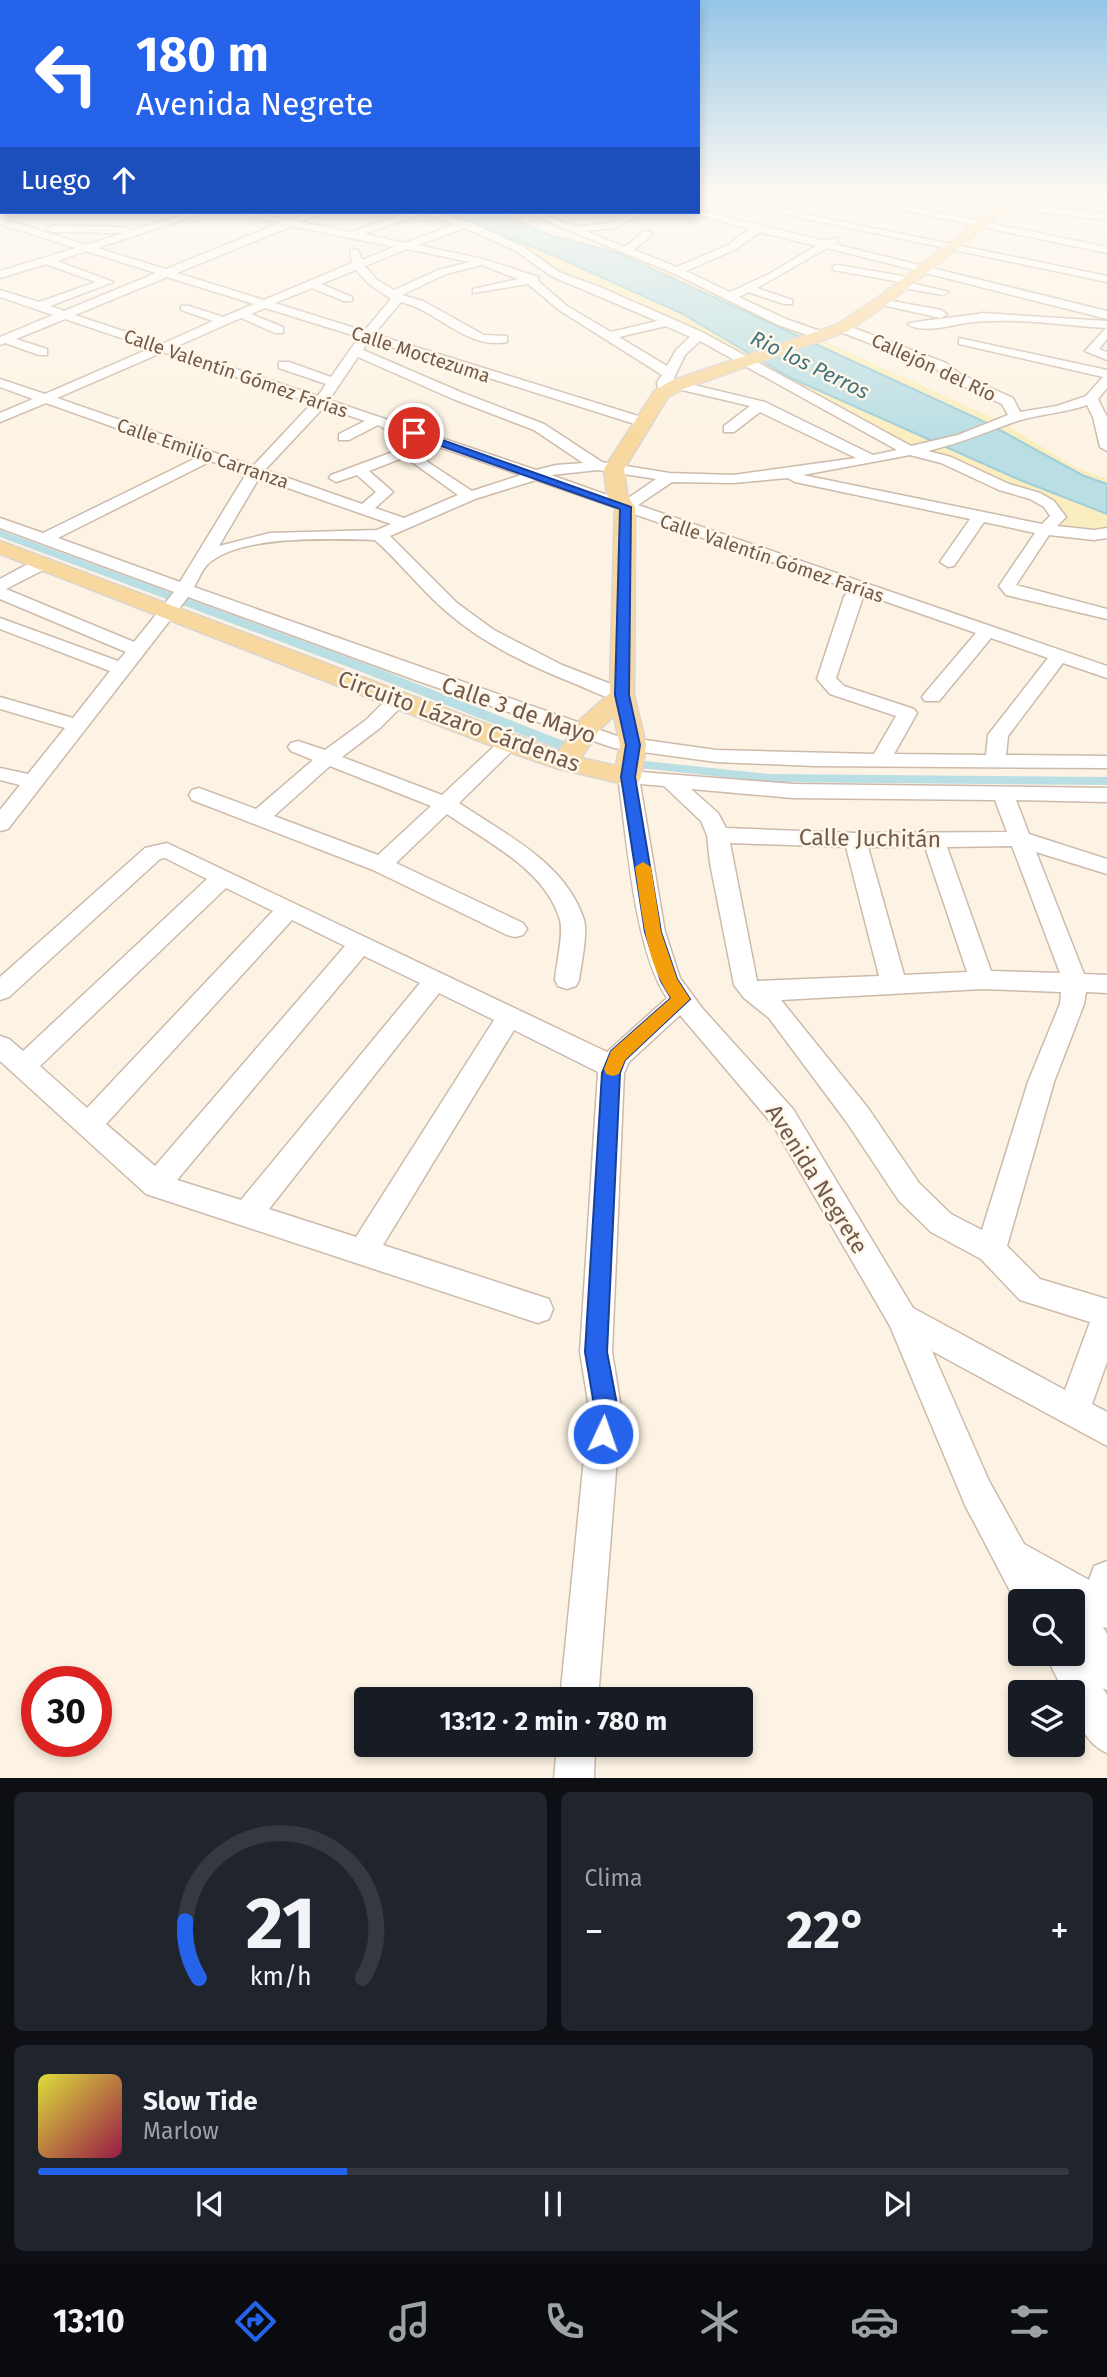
<!DOCTYPE html>
<html lang="es">
<head>
<meta charset="utf-8">
<style>
  body { margin:0; font-family:"Fira Sans",sans-serif; background:#20242c; color:#f1f3f6; height:100vh; display:flex; flex-direction:column; font-size:26px; white-space:nowrap }
  * { box-sizing:border-box; margin:0 }
  p { font-size:23px; color:#9ea1a6 }
  .icon { flex:none; width:38px; height:38px; fill:none; stroke:currentColor; stroke-width:2; stroke-linecap:round; stroke-linejoin:round }
  .map { position:relative; height:1778px; overflow:hidden }
  .panel { display:flex; flex-direction:column; gap:14px; padding:14px; background:#0d0f14; flex:1 }
  .panel>* { flex:none }
  .top-card { position:absolute; left:0px; top:0px; width:700px; height:214px; box-shadow:0 4px 10px #0003; background:#2563eb; color:#fff; overflow:hidden }
  .tools { position:absolute; left:1008px; top:1589px; display:grid; gap:14px }
  .tools a { display:grid; place-items:center; width:77px; height:77px; border-radius:7px; background:#171b24; box-shadow:0 4px 10px #0003; font-size:35px }
  .speed { position:absolute; left:21px; top:1666px; display:flex; gap:14px; font-size:35px; font-weight:700; text-align:center }
  .speed>* { display:grid; place-content:center; width:91px; height:91px; border-radius:50%; background:#171b24; box-shadow:0 4px 10px #0003; line-height:1 }
  .speed .limit { border:10px solid #d22; background:#fff; color:#111 }
  .pin { position:absolute; display:grid; place-items:center; width:60px; height:60px; color:#fff; margin:-30px; border:4px solid #fff; border-radius:50%; box-shadow:0 2px 7px #0007 }
  .me { position:absolute; width:77px; margin:-38px; rotate:3deg; stroke-linejoin:round; filter:drop-shadow(0 0 5px #0008) }
  .turn { display:flex; align-items:center; gap:24px; height:147px; padding:0 21px; font-size:32px }
  .turn .icon { width:91px; height:91px; stroke-width:2.5 }
  .turn b { display:block; font-size:49px; line-height:60px }
  .then { display:flex; align-items:center; height:66px; padding:0 21px; background:#0003; gap:14px; font-size:26px }
  .big { font-size:52px; font-weight:700; line-height:1.1 }
  .panel .tile { flex:1; display:flex; flex-direction:column; justify-content:center; gap:10px; min-width:0; padding:0 24px; border-radius:10px; background:#20242c }
  .panel .dial { align-items:center; gap:0 }
  .dial svg { height:182px; overflow:visible; fill:none; stroke:#363941; stroke-width:7; stroke-linecap:round; text-anchor:middle }
  .dial text { fill:#f1f3f6; stroke:none }
  .song { display:flex; align-items:center; gap:21px }
  .cover { width:84px; height:84px; border-radius:10px; background:linear-gradient(135deg,hsl(60 70% 55%),hsl(340 70% 35%)) }
  .played { height:7px; border-radius:4px; background:linear-gradient(90deg,#2563eb 30%,#363941 30%) }
  .keys { display:flex; justify-content:space-around; direction:ltr }
  .heat { display:flex; justify-content:space-between; align-items:center; font-size:38px; direction:ltr }
  .panel .tiles { flex:1; display:grid; gap:14px; grid-template-columns:1fr 1fr }
  .tile:last-child { grid-column:span 2 }
  .trip { position:absolute; left:354px; top:1687px; width:399px; height:70px; border-radius:7px; background:#171b24; box-shadow:0 4px 10px #0003; font-weight:700; line-height:70px; text-align:center }
  .dock { display:flex; height:112px; justify-content:space-around; align-items:center; background:#090b0e; color:#9ea1a6 }
  .dock .icon { width:49px; height:49px }
  .dock .on { color:#2563eb }
  .dock b { font-size:32px; color:#f1f3f6 }
  .map>svg:first-child { display:block }
  .sand { fill:#faeec0 }
  .water { fill:#b9dee4; stroke:#a0cdd6; stroke-width:2 }
  .lines { fill:none; stroke-linecap:round; stroke-linejoin:round }
  .canal { fill:#b9dee4; fill-rule:evenodd }
  .minor-casing { stroke:#cdbaab; stroke-width:3 }
  .major-casing { stroke:#dbd4d0; stroke-width:3 }
  .minor { fill:#fff; fill-rule:evenodd }
  .major { fill:#f8d89e; fill-rule:evenodd }
  .route { fill:#2563eb; stroke:#184099; stroke-width:2 }
  .slow { fill:#f59e0b }
  .labels { text-anchor:middle; stroke-width:5; stroke-linejoin:round; paint-order:stroke }
  .far-street-label { font-size:19px; fill:#73594a; stroke:#fef7ea }
  .far-water-label { font-size:21px; font-style:italic; fill:#42747f; stroke:#fef7ea }
  .street-label { font-size:23px; fill:#73594a; stroke:#fef7ea }
</style>
</head>
<body>
<div class="map">
<svg width="1107" height="1779" viewBox="0 0 1107 1779">
  <rect width="100%" height="100%" fill="#fcf3e4"/>
  <path class="sand" d="M426,212H500L549,235L626,251L1002,422L1075,467L1107,479V533L1045,530L1057,517L1049,504L908,450L750,361L555,274L520,249L465,224Z"/>
  <path class="water" d="M445,212H500L549,235L618,253L989,424L1082,475L1107,484V514L1020,480L791,378L681,313L548,253Z"/>
  <g class="lines">
    <path class="canal" d="M0,530L369,665L579,747L581,750L579,753H569L359,671L0,537Z
      M645,761L769,774L1107,777V785L769,782L640,768L638,765L640,762Z"/>
    <g class="minor-casing">
      <path id="minor" d="M698,192L1107,276V282L698,196Z
        M816,192H836L1107,247V253Z
        M909,192L1107,214V220L912,197L909,196Z
        M1064,192L1107,196V202L1069,195Z
        M0,194H2V200H0Z
        M698,210L824,241L837,238L838,240L834,244L1107,311V319L827,248L757,288L792,300V304H784L748,292L739,297L786,319L826,333V339L822,340L778,325L673,273L524,212H537L576,227L609,223L633,212H645L615,228L585,231L625,247L643,232H651V236L634,250L677,267L728,245L749,229L689,212ZM760,232L816,246L769,274L730,292L686,271L736,249Z
        M193,212H207L97,248L166,269L280,223L235,212C253,212 270,218 287,219C298,219 309,212 321,212L301,222L351,232L410,212H436L469,222L524,247L559,272L600,287L702,332L911,446L958,435L1008,415L1002,404L950,380L936,369L838,331V325H846L946,363L960,374L1013,398L1020,412L1057,406L1086,396L1103,377L959,344V338L1107,370V388L1098,399L1107,417V451L1100,447L1093,417L1087,405C1064,413 1040,414 1017,421C986,432 961,443 928,451L951,457L1009,484L1040,493L1054,501L1066,517L1057,526L1094,530L1107,528V538L1094,540L1049,535L1016,585L1107,609V619L1006,595L999,586L1035,533L984,522L954,566L948,567L940,562L970,519L795,482L788,478L733,483L672,482L638,505L1107,666V678L1063,663L1008,736L1006,755L1107,756V768L815,766L716,762L614,748L418,681L188,597L8,829L0,831V810L20,785L0,780V768L28,774L65,728L0,709V697L73,718L110,671L0,629V618L118,661L126,652L0,599V579L37,559H49L51,563L49,567L6,589L134,642L174,592L0,528V518L43,533L198,457L46,403L0,422V413L33,399L0,387V379L45,394L151,348L65,319L16,339L47,349V355H39L5,343L0,345V337L53,315L0,297V290L39,302L96,282L46,264L0,278V271L76,248L0,224V218L86,245L124,233L52,232L47,229L52,226L126,227L130,231ZM422,214L455,224L405,243L364,234ZM292,226L394,247L362,260L358,250H350L352,263L264,300L177,273ZM465,228L516,251L551,276L657,321L611,332L567,306L538,281V277L483,259L418,245ZM407,249L470,262L438,270L394,290L377,280L365,266ZM86,251L156,273L64,311L50,306L113,282L57,261ZM482,265L518,279L473,289V293L528,284L559,310L662,375L657,382L658,389L669,387L750,406L724,426V432H734L760,412L856,458L733,475L669,473L602,462L544,424L463,393L363,350L369,340L638,425H648V419L374,334L401,302C438,311 467,350 507,342V336L484,335L423,301L402,295L446,274ZM356,270L369,284L391,299L364,331L275,303L312,288L344,301H352V297L321,284ZM167,277L254,304L223,317L189,306H181V310L213,321L162,344L75,315ZM265,308L359,337L331,377L289,362H279V368L326,384L318,396L173,348L241,318L275,333H283V327L251,314ZM666,326L690,337L676,350L667,366L619,337ZM700,341L897,450L873,455L765,402L673,380L685,355ZM163,352L312,403L253,466L57,398ZM358,357L453,399L534,430L583,463L556,465L536,470L329,400ZM324,407L365,421L339,434V440H349L378,425L384,428L398,450L331,475L329,478L336,482L357,475L376,492L362,504L265,470ZM401,434L521,475L472,491L429,463ZM910,455L941,463L999,490L1030,499L1044,507L1050,516L1042,524L803,475ZM405,457L458,495L404,518L375,508L393,492L369,471ZM211,461L246,474L180,582L58,538ZM598,470L656,479L624,501L551,475ZM259,478L391,524L377,530L270,533L219,546ZM536,480L850,589L844,597L817,679L830,694L896,716L874,754L716,750L617,736L194,587C198,581 202,569 208,564C241,534 333,539 375,540C400,562 421,590 447,612C485,645 532,667 578,685C593,691 613,703 629,699L632,695L629,691L562,665L494,630L457,603L390,536L475,499ZM864,594L976,633L925,693L922,697L925,701H939L991,638L1048,658L988,735L986,755L894,754L917,713L914,709L844,686L836,678Z
        M837,265L909,277L915,280L911,283L949,292L943,295L903,288L897,285L901,282L833,270V266Z
        M881,299L941,310L947,314L941,318L877,304L875,302Z
        M983,313L1107,321V339L1099,349L1107,352V360L1085,351L1106,328C1058,325 1007,316 960,324C946,327 920,333 908,324C912,321 971,316 983,313Z
        M397,694L407,700L404,704L380,728L342,757L442,795L502,739H516L519,743L516,747L459,803C505,834 566,863 584,920C588,933 581,965 579,980L576,986L567,989L558,986L555,980C556,965 564,933 560,920C546,870 487,842 447,814L396,863L523,923L527,929L523,935L515,937L507,935L373,870L192,800L189,795L192,790L199,788L256,809L313,760L291,751L288,747L291,743L298,741L325,750L366,720L390,696ZM330,766L431,806L378,855L274,816Z
        M628,771L793,784L1107,788V802L1016,800L1029,834L1107,859V874L1036,852L1084,974L1107,975V993L1086,992L1084,1004L1054,1082L1007,1246L1040,1279L1107,1299V1362L1092,1404L1107,1412V1446L932,1351L989,1481L1024,1544L1089,1580L1094,1566L1107,1561V1628L1103,1627L1107,1634V1690L1103,1688L1107,1695V1753C1085,1744 1073,1716 1073,1692H1064L1045,1654H1073V1601H1020V1610L965,1505L890,1326L773,1125L680,1015L629,1062L624,1073L612,1352L621,1408L598,1699H560L589,1408L580,1352L598,1072L514,1030L383,1245L549,1299L553,1309L549,1319L538,1323L146,1194L0,1061V1036L9,1039L23,1051L207,879L165,858L160,859L9,997L0,1000V977L145,848L167,843L607,1052L667,998C634,949 627,838 618,777L621,772ZM640,784L664,786L701,821L707,835L710,863L734,985L744,998L769,1018L848,1124L899,1201L931,1232L981,1259L1020,1300L1090,1322L1065,1390L913,1308L793,1109L702,1008L680,978L665,932ZM691,789L793,798L995,800L1007,832L855,833L726,828L718,813ZM730,843L846,847L879,976L757,981ZM1012,846L1060,973L991,971L947,847ZM868,847H925L967,972L904,975ZM226,888L273,911L87,1108L40,1066ZM292,920L345,946L155,1166L106,1124ZM364,956L420,983L241,1200L177,1180ZM982,989L1061,992L1060,1004L1028,1082L982,1230L951,1214L919,1183L868,1108L781,1000ZM439,993L494,1020L356,1237L269,1209Z
        M557,1745H595L594,1779H554Z"/>
    </g>
    <g class="major-casing">
      <path id="major" d="M1015,192H1029L886,305L848,331L683,389L668,397L624,469L627,495L635,507L634,695L646,745L641,777L638,783L628,785L556,768L500,749L0,554V541L559,751L581,719L610,693L615,507L607,495L604,469L655,390L671,381L836,325L876,299ZM614,716L620,745L616,766L581,758L600,729Z"/>
    </g>
    <use href="#minor" class="minor"/>
    <use href="#major" class="major"/>
  </g>
  <linearGradient id="sky" x2="0" y2="1"><stop stop-color="#95c5e6"/><stop offset="0.44" stop-color="#fefaf3"/><stop offset="1" stop-color="#fefaf3" stop-opacity="0"/></linearGradient>
  <rect width="1107" height="441" fill="url(#sky)"/>
  <path class="route" d="M410,431H417L631,507L629,695L640,745L635,777L661,932L677,979L690,999L625,1060L620,1073L607,1352L616,1399L614,1434L611,1443L603,1446L594,1443L591,1434L593,1399L585,1352L602,1073L611,1051L671,998L661,981L645,932L621,777L626,745L615,695L620,509L410,435Z"/>
  <path class="slow" d="M643,862L651,867L661,932L677,979L690,999L625,1060L619,1074L613,1076L606,1074L604,1069L611,1051L671,998C645,961 642,911 635,867Z"/>
  <g class="labels">
    <g class="far-street-label">
      <text transform="translate(421 354) rotate(18)" y="7">Calle Moctezuma</text>
      <text transform="translate(934 367) rotate(25)" y="7">Callejón del Río</text>
      <text transform="translate(236 373) rotate(19)" y="7">Calle Valentín Gómez Farías</text>
      <text transform="translate(203 453) rotate(19)" y="7">Calle Emilio Carranza</text>
      <text transform="translate(772 558) rotate(19)" y="7">Calle Valentín Gómez Farías</text>
    </g>
    <g class="far-water-label">
      <text transform="translate(810 365) rotate(26)" y="7">Rio los Perros</text>
    </g>
    <g class="street-label">
      <text transform="translate(519 710) rotate(19)" y="8">Calle 3 de Mayo</text>
      <text transform="translate(459 721) rotate(20)" y="8">Circuito Lázaro Cárdenas</text>
      <text transform="translate(870 838) rotate(1)" y="8">Calle Juchitán</text>
      <text transform="translate(817 1179) rotate(58)" y="8">Avenida Negrete</text>
    </g>
  </g>
</svg>
<div class="tools">
<a><svg class="icon" aria-label="search" viewBox="0 0 24 24"><circle cx="10" cy="10" r="6"/><path d="M15 15l6 6"/></svg></a>
<a><svg class="icon" aria-label="layers" viewBox="0 0 24 24"><path d="M12 4l9 5-9 5-9-5zM3 14l9 5 9-5"/></svg></a>
</div>
<div class="speed"><div class="limit">30</div></div>
<div class="pin" style="left:414px;top:433px;background:#d93025"><svg class="icon" aria-label="arrive" viewBox="0 0 24 24"><path d="M6 21V4h12l-3 4 3 4H6"/></svg></div>
<svg class="me" style="left:603px;top:1434px" viewBox="-20 -20 40 40"><circle r="17" fill="#2563eb" stroke="#fff" stroke-width="3"/><path d="M0-11L8 9 0 5-8 9z" fill="#fff"/></svg>
<div class="trip">13:12 · 2 min · 780 m</div>
<div class="top-card">
<div class="turn"><svg class="icon" aria-label="left" viewBox="0 0 24 24"><path d="M17 20v-9H6M10 6l-5 5 5 5"/></svg><div><b>180 m</b>Avenida Negrete</div></div>
<div class="then">Luego<svg class="icon" aria-label="ahead" viewBox="0 0 24 24"><path d="M12 20V5M6 11l6-6 6 6"/></svg></div>
</div>
</div>
<section class="panel">
<div class="tiles">
<div class="tile dial"><svg viewBox="0 0 100 80">
<path d="M14 69A42 42 0 1 1 86 69"/>
<path d="M14 69A42 42 0 0 1 8 44" stroke="#2563eb"/>
<text x="50" y="56" font-size="32" font-weight="700">21</text>
<text x="50" y="72" font-size="11">km/h</text>
</svg></div>
<div class="tile"><p>Clima</p>
<div class="heat"><a>−</a><b class="big">22°</b><a>+</a></div>
</div>
<div class="tile">
<div class="song"><i class="cover"></i><div><b>Slow Tide</b><p>Marlow</p></div></div>
<div class="played"></div>
<div class="keys"><svg class="icon" aria-label="previous" viewBox="0 0 24 24"><path d="M18 5L8 12l10 7zM5 5v14"/></svg><svg class="icon" aria-label="pause" viewBox="0 0 24 24"><path d="M8 5v14M16 5v14"/></svg><svg class="icon" aria-label="next" viewBox="0 0 24 24"><path d="M6 5l10 7-10 7zM19 5v14"/></svg></div>
</div>
</div>
</section>
<nav class="dock">
<b>13:10</b>
<svg class="icon on" aria-label="directions" viewBox="0 0 24 24"><path d="M12 3l9 9-9 9-9-9zM9 14v-3h6M13 9l2 2-2 2"/></svg>
<svg class="icon" aria-label="music" viewBox="0 0 24 24"><path d="M9 18V5l10-2v13"/><circle cx="6" cy="18" r="3"/><circle cx="16" cy="16" r="3"/></svg>
<svg class="icon" aria-label="phone" viewBox="0 0 24 24"><path d="M5 4h4l2 5-3 2q2 4 5 5l2-3 5 2v4C11 20 4 13 5 4z"/></svg>
<svg class="icon" aria-label="climate" viewBox="0 0 24 24"><path d="M12 3v18M4 7l16 10M4 17L20 7"/></svg>
<svg class="icon" aria-label="car" viewBox="0 0 24 24"><path d="M5 17H2v-5l4-1 3-4h7l3 4 3 1v5h-3M9 17h6M6 11h13"/><circle cx="7" cy="17" r="2"/><circle cx="17" cy="17" r="2"/></svg>
<svg class="icon" aria-label="filters" viewBox="0 0 24 24"><path d="M4 7h16M4 17h16"/><circle cx="9" cy="7" r="2"/><circle cx="15" cy="17" r="2"/></svg>
</nav>
</body>
</html>
